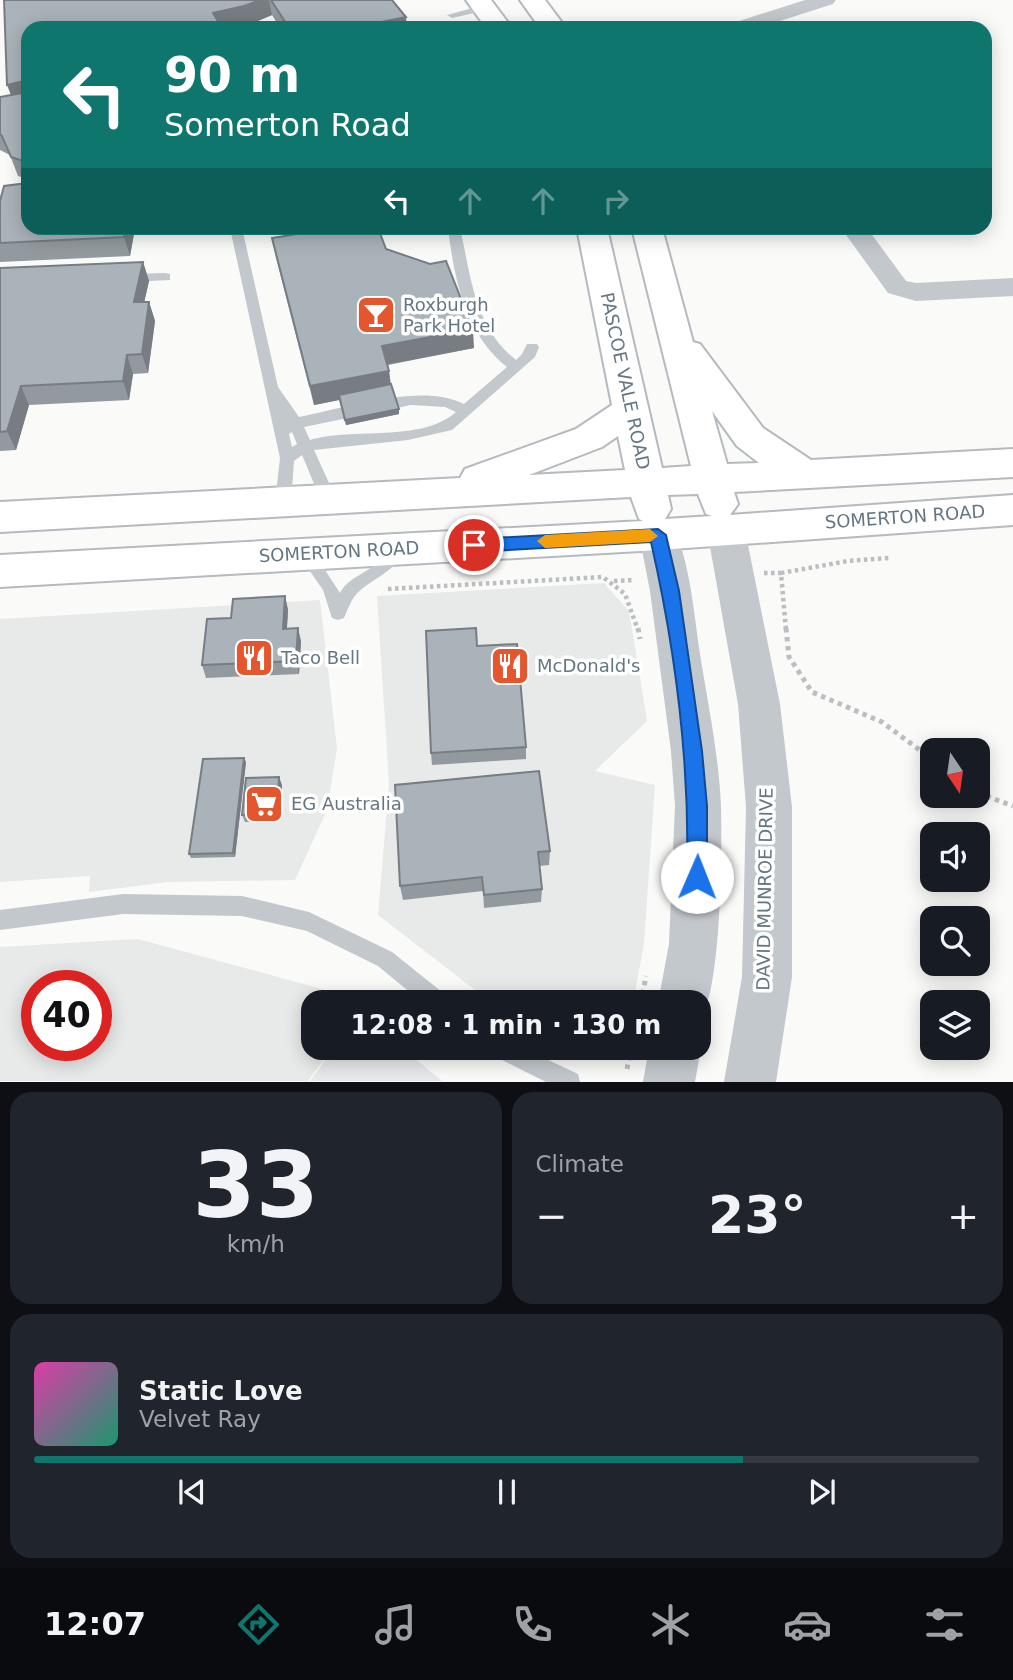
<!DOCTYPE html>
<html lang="en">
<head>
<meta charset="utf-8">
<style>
  body { margin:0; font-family:"DejaVu Sans",sans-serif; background:#20242c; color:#f1f3f6; height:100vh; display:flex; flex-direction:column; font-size:26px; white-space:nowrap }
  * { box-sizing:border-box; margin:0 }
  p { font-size:23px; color:#9ea1a6 }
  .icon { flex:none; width:38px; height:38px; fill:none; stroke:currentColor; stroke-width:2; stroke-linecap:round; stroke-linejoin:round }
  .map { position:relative; height:1082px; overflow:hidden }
  .details { display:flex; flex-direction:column; gap:10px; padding:10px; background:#0d0f14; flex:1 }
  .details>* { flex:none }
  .guide { position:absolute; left:21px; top:21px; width:971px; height:214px; border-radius:21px; box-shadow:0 4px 18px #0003; background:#0f766e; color:#fff; overflow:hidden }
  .needle { width:46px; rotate:167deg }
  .buttons { position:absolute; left:920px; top:738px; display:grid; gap:14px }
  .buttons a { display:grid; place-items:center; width:70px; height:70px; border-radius:14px; background:#171b24; box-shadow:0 4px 18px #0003; font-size:35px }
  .speed { position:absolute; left:21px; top:970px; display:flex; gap:14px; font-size:35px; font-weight:700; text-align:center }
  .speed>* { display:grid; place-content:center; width:91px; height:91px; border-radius:50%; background:#171b24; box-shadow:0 4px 18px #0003; line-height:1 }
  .speed .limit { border:10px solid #d22; background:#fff; color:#111 }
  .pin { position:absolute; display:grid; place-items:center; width:60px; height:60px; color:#fff; margin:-30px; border:4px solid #fff; border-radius:50%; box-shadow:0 2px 7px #0007 }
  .me { position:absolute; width:77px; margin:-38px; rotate:1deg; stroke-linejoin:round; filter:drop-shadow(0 0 5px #0008) }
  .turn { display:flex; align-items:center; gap:24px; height:147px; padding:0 28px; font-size:32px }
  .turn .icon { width:91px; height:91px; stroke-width:2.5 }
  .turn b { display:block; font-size:49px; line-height:60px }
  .lanes { display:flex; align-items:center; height:66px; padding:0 28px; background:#0003; justify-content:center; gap:35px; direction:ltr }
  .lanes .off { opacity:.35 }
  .big { font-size:52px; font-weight:800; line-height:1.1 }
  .details .tile { flex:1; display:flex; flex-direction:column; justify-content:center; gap:10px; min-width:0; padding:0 24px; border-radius:21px; background:#20242c }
  .details .dial { align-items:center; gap:0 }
  .dial b { font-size:91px; line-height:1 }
  .song { display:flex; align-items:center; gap:21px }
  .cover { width:84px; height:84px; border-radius:10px; background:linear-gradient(135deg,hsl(320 70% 55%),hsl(160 70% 35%)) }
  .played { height:7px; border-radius:4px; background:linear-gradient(90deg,#0f766e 75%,#363941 75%) }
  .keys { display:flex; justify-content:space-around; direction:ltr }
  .heat { display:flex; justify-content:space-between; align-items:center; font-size:38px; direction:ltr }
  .details .tiles { flex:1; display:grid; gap:10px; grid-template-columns:1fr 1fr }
  .tile:last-child { grid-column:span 2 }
  .trip { position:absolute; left:301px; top:990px; width:410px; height:70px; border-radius:21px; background:#171b24; box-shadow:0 4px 18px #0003; font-weight:800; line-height:70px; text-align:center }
  .menu { display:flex; height:112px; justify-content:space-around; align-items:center; background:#090b0e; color:#9ea1a6 }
  .menu .icon { width:49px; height:49px }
  .menu .active { color:#0f766e }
  .menu b { font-size:32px; color:#f1f3f6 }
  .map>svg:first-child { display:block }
  .built { fill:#e8e9e9; fill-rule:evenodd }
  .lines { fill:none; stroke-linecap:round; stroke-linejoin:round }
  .primary-casing { stroke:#b5babe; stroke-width:4 }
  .path-far1 { stroke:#bbbfc2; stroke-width:4.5; stroke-dasharray:3.5 3.5; stroke-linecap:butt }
  .path { stroke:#bbbfc2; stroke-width:5; stroke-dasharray:4.5 4.5; stroke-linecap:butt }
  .service { fill:#c3c8cc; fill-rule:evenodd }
  .minor { fill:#c3c8cc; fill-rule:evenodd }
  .tertiary { fill:#c3c8cc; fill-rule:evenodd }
  .primary { fill:#fff; fill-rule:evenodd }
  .wall { fill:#929a9f }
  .shaded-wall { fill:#777d82 }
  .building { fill:#aab3b9; stroke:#777d82; stroke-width:2 }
  .route { fill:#1a73e8; stroke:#114b97; stroke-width:2 }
  .slow { fill:#f59e0b }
  .labels { text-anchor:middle; stroke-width:7; stroke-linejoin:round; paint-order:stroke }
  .poi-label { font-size:18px; fill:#657683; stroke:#fff; text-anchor:start }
  .street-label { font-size:18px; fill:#657683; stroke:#fff }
</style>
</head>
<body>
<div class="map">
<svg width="1013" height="1082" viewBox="0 0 1013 1082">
  <rect width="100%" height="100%" fill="#fafaf8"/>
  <path class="built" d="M604,583L629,611L647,721L595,771L655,785L644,944L633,1003H492L378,915L389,784L377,596Z
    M320,600L337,748L327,810L295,880L168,882L89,892L90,876L0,882V619Z
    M138,939L366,1001L313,1003V1048H332L308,1081H0V947ZM96,985V1045H37V985Z
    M334,1048H402L442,1081H310Z"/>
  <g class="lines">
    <g class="primary-casing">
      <path id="primary" d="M466,0H491L512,28H486Z
        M520,0H545L566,28H540Z
        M577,228H607L662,468L691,466L632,228H662L693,342L700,344L763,428L811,460L1013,449V477L734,492L738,504L730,515L1013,495V525L658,550L0,587V555L643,521L639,519L631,497L0,532V502L460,478L465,469L576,429L612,405ZM712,411L737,446L759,463L727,464ZM618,436L625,470L529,475L602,447ZM698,494L706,514L712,516L665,519L671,509L668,495Z"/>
    </g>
    <path class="path-far1" d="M764,573H781L786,630
      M781,573L848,561L890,558
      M614,581L635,580
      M388,589L603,577L625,594L638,630"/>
    <path class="path" d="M638,628L640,639
      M786,628L789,657L812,692L882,722L933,760
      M978,793L1013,806
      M641,1003L646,976
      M627,1069L631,1048"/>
    <path class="service" d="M484,5L488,6V10L452,18L447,15Z
      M230,228H242L278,387L299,417C344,408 423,382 464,404L507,367C465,334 454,278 448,228H460C471,276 474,327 516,360L522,354L527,344H537L539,347L535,357L452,430L408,440L314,450L329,483L341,499L338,503H328L315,486L302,455L294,461L291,502L283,508L278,506L275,502L280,458ZM411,405L445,407L456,412C421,443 353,427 310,440L304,427ZM292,432L297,444L292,447L289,434Z
      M165,273L170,274V280L128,282L121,278L128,274Z
      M397,545L403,547L405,551C392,575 367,580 354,597C350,603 347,611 344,618L338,620L332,618L323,590L298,554L300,550H312L340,593C347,579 364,574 376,564C383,557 387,548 397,545Z
      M123,894L242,896L309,912L392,952L447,996L450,1003H423L378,966L307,931L242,916L123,914L0,930V910Z
      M489,1048H523L578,1074L580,1082H546L492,1055Z"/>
    <path class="minor" d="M805,0H836L833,4L758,28H727L730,24Z
      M841,228H867L906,281L916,283L1013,278V296L916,301L888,293Z"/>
    <path class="tertiary" d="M726,515L740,519L745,530L780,704L792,807V977L776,1082H724L742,977L746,807L738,704L707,530L712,519Z
      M658,520L672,524C690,560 694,614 700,654C708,704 719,756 721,807C722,846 722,998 698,1022V1003H658L669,944L675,806L671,751L650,591L639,535L644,524Z
      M698,1042L701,1048L695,1082H643L649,1048H698Z"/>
    <use href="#primary" class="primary"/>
  </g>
  <path class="wall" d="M4,0H392L407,28H280L272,15L248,25L231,28H28V179L18,176L10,155L0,150V97L11,95Z
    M0,201L28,228H135L130,256L0,262Z
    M272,238L386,249L474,348L388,365L391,384L399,414L346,425L339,400L314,405L276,258Z
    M143,262L149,281L144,302H149L155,321L148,373L133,374L129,400L29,405L16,450L0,451V268Z
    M285,596L288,610L287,628L301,641L299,674L206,678L202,665L231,618Z
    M477,646L526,747V759L432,765L431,753Z
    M246,762L235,857L191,858L189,854Z
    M282,785L280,821L245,822L242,815Z
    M395,785L550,851L549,865L539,866L542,889L541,902L484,908L483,891L403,900L400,886Z"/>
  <path class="shaded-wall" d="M260,0H269L272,15L248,25L231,28H197L213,13Z
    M406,17L407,28H352Z
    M28,80V100L14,103L7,85Z
    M126,228H135L130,256L124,237Z
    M143,262L149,281L140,321L134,302Z
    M149,302L155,321L148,373L142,354Z
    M473,329L474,348L384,365L382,346Z
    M127,355L133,374L129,400L123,381Z
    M389,371L391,389L339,395V400L314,405L310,386Z
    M21,386L29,405L16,450L7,431Z
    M399,409V414L346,425L345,420Z
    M285,596L288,610L286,642L283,629Z
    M298,628L301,641L299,674L296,661Z
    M244,758L246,762L235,857L233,853Z
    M279,777L282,785L280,821L277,813Z"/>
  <path class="building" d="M4,0H260L244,6L213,13L219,23L197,28H28V80L7,85Z
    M271,0H392L406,17L352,28H289Z
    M28,92V160H20L11,157L2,136L0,134V97Z
    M28,183V228H126L124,237L0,243V201L4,186Z
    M335,228H378L386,249L430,264L446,261L473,329L382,346L389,371L310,386L272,238Z
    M143,262L134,302H149L142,354L127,355L123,381L21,386L7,431L0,432V268Z
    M391,384L399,409L345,420L339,395Z
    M285,596L283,629L298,628L296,661L202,665L207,619L231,618L233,599Z
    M476,628L477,646L517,644L526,747L431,753L426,631Z
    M244,758L233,853L189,854L203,759Z
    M539,771L550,851L538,852L542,889L484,895L482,877L400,886L395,785Z
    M279,777L277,813L242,815L246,778Z"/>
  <path class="route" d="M658,529L666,535L679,591L702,751L707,806V877L704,884L697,886L690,884L687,877C690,765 676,652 651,542L474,552L466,545L474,539Z"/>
  <path class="slow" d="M650,529L658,536L650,542L545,548L537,541L545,535Z"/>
  <defs>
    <g id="bar-square" transform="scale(2.0125)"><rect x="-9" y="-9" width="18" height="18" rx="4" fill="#e4572e" stroke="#fff"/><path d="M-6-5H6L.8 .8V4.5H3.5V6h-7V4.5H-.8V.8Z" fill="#fff"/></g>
    <g id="restaurant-square" transform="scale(2.0125)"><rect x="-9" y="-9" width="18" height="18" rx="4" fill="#e4572e" stroke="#fff"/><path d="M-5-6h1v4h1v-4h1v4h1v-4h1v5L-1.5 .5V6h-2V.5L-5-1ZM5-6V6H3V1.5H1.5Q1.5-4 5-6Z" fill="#fff"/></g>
    <g id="supermarket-square" transform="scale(2.0125)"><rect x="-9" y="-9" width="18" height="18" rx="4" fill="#e4572e" stroke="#fff"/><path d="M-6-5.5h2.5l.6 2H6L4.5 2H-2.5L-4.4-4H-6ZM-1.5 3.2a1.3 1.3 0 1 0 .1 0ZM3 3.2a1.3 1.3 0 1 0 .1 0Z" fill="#fff"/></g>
  </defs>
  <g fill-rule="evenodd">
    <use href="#bar-square" x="376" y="315"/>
    <use href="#restaurant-square" x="254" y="658"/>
    <use href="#restaurant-square" x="510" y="666"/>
    <use href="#supermarket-square" x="264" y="804"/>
  </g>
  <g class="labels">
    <g class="poi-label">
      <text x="403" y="311">Roxburgh<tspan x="403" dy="21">Park Hotel</tspan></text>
      <text x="281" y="664">Taco Bell</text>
      <text x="537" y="672">McDonald's</text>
      <text x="291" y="810">EG Australia</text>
    </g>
    <g class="street-label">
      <text transform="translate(625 381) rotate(78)" y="6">PASCOE VALE ROAD</text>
      <text transform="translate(905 517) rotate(-4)" y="6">SOMERTON ROAD</text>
      <text transform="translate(339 552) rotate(-3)" y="6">SOMERTON ROAD</text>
      <text transform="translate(765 889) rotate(-89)" y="6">DAVID MUNROE DRIVE</text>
    </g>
  </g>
</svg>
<div class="buttons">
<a><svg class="needle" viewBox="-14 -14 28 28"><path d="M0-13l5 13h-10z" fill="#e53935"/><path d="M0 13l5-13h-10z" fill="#9ea1a6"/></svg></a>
<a><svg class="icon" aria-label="sound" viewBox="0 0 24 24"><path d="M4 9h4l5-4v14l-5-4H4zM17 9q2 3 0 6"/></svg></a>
<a><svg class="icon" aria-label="search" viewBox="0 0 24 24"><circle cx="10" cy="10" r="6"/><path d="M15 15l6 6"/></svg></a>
<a><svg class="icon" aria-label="layers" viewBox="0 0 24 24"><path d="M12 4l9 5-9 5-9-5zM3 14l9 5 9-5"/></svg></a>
</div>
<div class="speed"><div class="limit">40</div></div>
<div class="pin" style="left:474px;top:545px;background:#d93025"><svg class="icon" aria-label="arrive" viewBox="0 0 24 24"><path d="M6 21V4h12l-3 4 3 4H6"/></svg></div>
<svg class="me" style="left:697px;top:877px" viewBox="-20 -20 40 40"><circle r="19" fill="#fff"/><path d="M0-13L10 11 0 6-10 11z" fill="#1a73e8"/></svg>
<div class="trip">12:08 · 1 min · 130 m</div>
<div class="guide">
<div class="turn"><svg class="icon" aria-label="left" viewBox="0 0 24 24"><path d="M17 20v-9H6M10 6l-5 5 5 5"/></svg><div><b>90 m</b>Somerton Road</div></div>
<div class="lanes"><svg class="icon" aria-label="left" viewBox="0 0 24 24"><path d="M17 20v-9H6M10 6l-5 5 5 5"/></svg><svg class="icon off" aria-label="ahead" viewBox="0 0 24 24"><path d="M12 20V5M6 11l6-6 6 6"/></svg><svg class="icon off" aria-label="ahead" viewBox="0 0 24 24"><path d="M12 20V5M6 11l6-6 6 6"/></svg><svg class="icon off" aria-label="right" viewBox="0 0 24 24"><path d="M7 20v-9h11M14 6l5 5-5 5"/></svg></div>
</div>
</div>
<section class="details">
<div class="tiles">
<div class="tile dial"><b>33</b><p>km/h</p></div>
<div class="tile"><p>Climate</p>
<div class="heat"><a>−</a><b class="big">23°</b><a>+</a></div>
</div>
<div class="tile">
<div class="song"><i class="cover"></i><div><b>Static Love</b><p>Velvet Ray</p></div></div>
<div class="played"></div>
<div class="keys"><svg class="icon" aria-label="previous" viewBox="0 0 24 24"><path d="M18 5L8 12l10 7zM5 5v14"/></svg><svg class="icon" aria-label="pause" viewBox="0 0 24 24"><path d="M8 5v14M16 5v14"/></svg><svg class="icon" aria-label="next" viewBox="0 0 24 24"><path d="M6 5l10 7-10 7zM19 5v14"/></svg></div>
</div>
</div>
</section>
<nav class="menu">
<b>12:07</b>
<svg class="icon active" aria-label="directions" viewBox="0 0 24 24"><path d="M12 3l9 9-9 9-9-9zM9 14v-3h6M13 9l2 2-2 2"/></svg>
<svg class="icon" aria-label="music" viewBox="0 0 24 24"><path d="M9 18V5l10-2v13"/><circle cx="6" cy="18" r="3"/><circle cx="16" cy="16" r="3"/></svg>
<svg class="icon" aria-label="phone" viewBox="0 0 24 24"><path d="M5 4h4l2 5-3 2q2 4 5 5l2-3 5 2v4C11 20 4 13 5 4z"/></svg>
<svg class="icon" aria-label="climate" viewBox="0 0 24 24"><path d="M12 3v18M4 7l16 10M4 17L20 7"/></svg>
<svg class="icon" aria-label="car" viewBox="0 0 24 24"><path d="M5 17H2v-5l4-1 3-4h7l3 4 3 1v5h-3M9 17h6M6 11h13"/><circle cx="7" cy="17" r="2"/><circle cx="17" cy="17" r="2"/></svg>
<svg class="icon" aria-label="filters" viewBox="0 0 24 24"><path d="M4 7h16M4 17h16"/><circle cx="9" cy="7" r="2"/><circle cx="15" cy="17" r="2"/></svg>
</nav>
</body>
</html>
